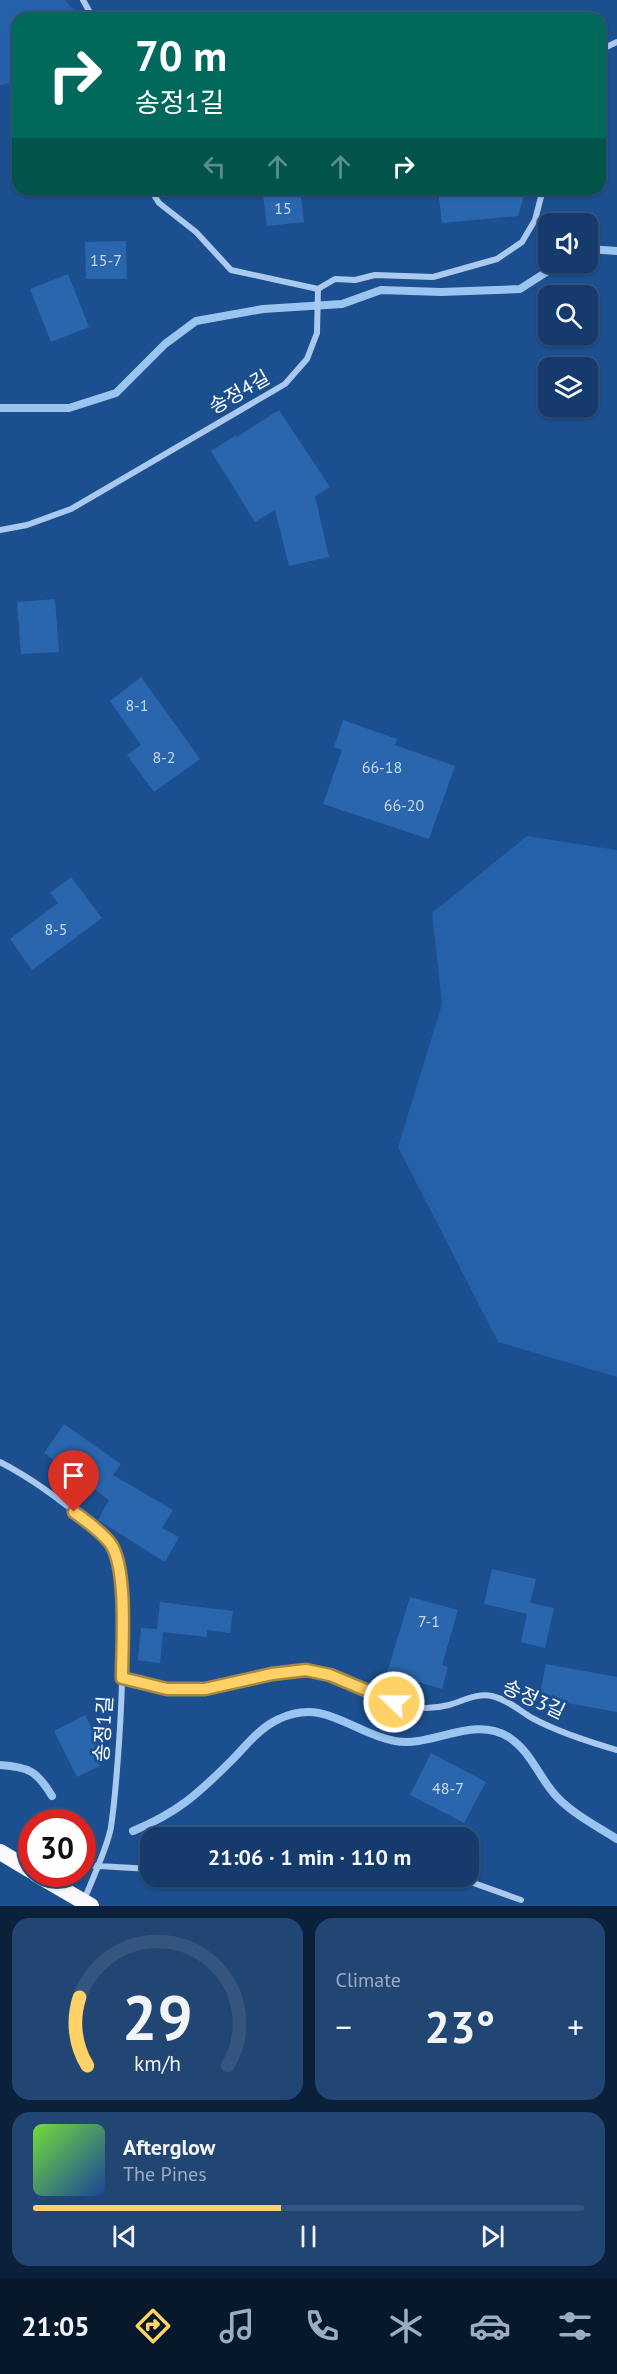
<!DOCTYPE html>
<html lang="en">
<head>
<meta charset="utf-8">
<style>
  body { margin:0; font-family:"PT Sans","Noto Sans KR",sans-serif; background:#214673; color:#f1f3f6; height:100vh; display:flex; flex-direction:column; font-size:22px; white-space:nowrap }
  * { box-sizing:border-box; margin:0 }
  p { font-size:20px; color:#9dadc1 }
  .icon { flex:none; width:33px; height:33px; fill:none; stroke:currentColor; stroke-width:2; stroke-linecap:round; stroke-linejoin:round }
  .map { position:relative; height:1906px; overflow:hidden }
  .sheet { display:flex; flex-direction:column; gap:12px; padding:12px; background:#0b203b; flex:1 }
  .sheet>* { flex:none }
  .guide { position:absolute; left:12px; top:12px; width:594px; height:183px; border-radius:18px; box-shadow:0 2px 4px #0004,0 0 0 2px #33557e; background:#00695c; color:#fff; overflow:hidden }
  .buttons { position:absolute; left:538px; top:213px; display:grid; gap:12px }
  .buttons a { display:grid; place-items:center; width:60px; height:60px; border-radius:12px; background:#143b6b; box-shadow:0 2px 4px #0004,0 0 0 2px #33557e; font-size:30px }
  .speed { position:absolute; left:18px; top:1809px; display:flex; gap:12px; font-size:30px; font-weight:700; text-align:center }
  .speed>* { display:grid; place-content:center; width:78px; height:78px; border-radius:50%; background:#143b6b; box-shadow:0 2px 4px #0004,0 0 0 2px #33557e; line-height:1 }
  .speed .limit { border:9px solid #d22; background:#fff; color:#111 }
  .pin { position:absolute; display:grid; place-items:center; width:51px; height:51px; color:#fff; margin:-62px -26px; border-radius:50% 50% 50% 0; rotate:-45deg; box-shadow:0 0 6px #0007 }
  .pin .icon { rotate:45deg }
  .me { position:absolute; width:66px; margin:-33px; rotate:292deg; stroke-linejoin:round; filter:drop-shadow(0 0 4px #0008) }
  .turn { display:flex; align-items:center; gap:21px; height:126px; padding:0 24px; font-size:27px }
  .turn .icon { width:78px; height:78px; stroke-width:2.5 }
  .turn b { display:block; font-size:42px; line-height:51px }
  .lanes { display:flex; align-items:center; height:57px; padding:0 24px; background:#0003; justify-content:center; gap:30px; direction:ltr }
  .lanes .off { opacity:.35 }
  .big { font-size:45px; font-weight:700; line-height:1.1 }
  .sheet .widget { flex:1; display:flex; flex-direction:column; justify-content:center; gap:9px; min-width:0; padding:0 21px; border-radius:18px; background:#214673 }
  .sheet .dial { align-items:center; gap:0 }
  .dial svg { height:156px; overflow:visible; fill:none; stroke:#33557e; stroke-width:7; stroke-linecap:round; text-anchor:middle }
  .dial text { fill:#f1f3f6; stroke:none }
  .song { display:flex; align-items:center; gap:18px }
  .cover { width:72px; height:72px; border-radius:9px; background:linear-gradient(135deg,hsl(100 70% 55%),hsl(220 70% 35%)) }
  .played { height:6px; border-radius:3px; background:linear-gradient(90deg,#ffd166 45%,#33557e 45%) }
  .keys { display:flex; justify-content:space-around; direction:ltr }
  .heat { display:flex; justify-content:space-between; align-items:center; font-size:33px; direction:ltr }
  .sheet .tiles { flex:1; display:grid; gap:12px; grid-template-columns:1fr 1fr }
  .widget:last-child { grid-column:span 2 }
  .trip { position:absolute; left:140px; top:1827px; width:339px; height:60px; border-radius:18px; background:#143b6b; box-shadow:0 2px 4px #0004,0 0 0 2px #33557e; font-weight:700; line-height:60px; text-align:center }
  .menu { display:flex; height:96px; justify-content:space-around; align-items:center; background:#08182b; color:#9dadc1 }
  .menu .icon { width:42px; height:42px }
  .menu .active { color:#ffd166 }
  .menu b { font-size:27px; color:#f1f3f6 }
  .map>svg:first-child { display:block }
  .green { fill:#2461a8 }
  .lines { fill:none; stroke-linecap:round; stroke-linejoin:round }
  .stream { stroke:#9cc4f0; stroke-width:8 }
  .building { fill:#2a66ad }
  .minor { stroke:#a9c9ee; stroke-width:6 }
  .trunk-bridge { stroke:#f8faff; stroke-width:16 }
  .route-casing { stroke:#a68842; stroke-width:15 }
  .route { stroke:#ffd166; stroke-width:10 }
  .labels { text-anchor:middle; stroke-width:6; stroke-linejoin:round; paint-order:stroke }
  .number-label { font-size:16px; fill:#cad9ea }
  .street-label { font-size:20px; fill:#fff; stroke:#1b4f8f }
</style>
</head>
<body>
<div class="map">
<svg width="617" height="1906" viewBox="0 0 617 1906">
  <rect width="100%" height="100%" fill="#1b4f8f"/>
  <path class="green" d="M0,0H65L73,9L77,18H18V82L0,85Z
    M527,836L617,850V1377L498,1342L398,1147L442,1004L432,913Z"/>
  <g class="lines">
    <path class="stream" d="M588,249L617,251
      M0,408H69L116,393L165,344L196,321L263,309L342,304L381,290L441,292L520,289L562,262
      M0,1765C29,1767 37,1771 52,1796
      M133,1831C177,1813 198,1794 232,1760C247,1745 259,1728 279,1719C325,1697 351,1733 395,1741C432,1748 474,1714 510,1738C532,1753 539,1778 557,1797C573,1814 598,1827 617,1839"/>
  </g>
  <path class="building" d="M438,189H526L518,216L442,223Z
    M300,190L304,222L267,226L263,195Z
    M126,241L127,279H86L85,242Z
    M68,274L89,327L51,342L30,289Z
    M279,410L330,487L315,496L329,557L289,566L275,510L255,522L211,451L236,435L237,437Z
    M55,599L59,652L21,654L17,602Z
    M141,677L200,759L154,792L127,755L141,745L110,701Z
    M343,720L397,739L395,745L455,766L429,839L323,804L342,750L334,747Z
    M71,877L102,918L32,970L10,939L58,903L50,893Z
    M64,1424L121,1464L113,1475L173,1510L162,1528L179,1537L165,1562L98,1520L109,1500L44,1453Z
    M492,1569L536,1579L530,1603L554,1608L545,1648L521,1642L527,1614L484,1604Z
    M410,1597L458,1610L442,1665L448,1667L442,1689L387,1673Z
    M160,1602L233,1611L230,1633L207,1630V1637L163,1632L160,1663L138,1660L141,1628L157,1629Z
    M546,1664L617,1677V1712L539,1698Z
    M85,1715L103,1750L94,1755L100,1766L77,1777L54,1731Z
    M431,1753L486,1782L464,1823L410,1795Z"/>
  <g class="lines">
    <path class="minor" d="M83,0L93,18
      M600,50L617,42
      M150,189L159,203L196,232L231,270L318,289
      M318,289L335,279L355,280L375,275L433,277L497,259L522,242L535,220L543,189
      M0,530L27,525L71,509L285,384L307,359L317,333L318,289
      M0,1462C33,1479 65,1503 93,1527C98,1532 105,1537 110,1543C134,1575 118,1781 111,1827C108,1846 92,1880 84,1900
      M122,1678C137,1681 152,1686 167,1689C190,1692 216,1688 239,1683C261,1678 283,1669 306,1670C340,1671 371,1696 404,1705C419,1709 433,1709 449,1705C463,1701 476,1693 492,1696C508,1700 519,1710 532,1718C558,1732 589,1742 617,1750
      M82,1865L150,1869
      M454,1876L521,1900"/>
    <path class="trunk-bridge" d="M0,1852L32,1871
      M36,1874L91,1906"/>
  </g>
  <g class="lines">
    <g class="route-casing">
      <path id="route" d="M74,1512C86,1521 101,1531 110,1543C128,1567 122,1646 122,1678L167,1689H205L272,1674L306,1670L330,1675L394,1702"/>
    </g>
    <use href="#route" class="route"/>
  </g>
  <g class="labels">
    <g class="number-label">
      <text x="283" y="214">15</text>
      <text x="106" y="266">15-7</text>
      <text x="137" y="711">8-1</text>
      <text x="164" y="763">8-2</text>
      <text x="382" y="773">66-18</text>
      <text x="404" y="811">66-20</text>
      <text x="56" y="935">8-5</text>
      <text x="429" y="1627">7-1</text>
      <text x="448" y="1794">48-7</text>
    </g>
    <g class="street-label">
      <text transform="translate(239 392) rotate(-30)" y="7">송정4길</text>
      <text transform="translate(534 1699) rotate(25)" y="7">송정3길</text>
      <text transform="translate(103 1729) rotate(-86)" y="7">송정1길</text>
    </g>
  </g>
</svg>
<div class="buttons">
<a><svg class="icon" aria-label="sound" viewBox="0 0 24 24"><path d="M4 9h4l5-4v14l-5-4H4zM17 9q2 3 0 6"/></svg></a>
<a><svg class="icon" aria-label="search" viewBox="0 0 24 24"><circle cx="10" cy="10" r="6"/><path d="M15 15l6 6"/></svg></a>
<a><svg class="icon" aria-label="layers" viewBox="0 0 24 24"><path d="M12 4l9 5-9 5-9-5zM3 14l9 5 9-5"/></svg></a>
</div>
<div class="speed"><div class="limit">30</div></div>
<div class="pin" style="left:74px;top:1512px;background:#d93025"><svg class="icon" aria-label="arrive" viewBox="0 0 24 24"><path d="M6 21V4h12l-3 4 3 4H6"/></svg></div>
<svg class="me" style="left:394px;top:1702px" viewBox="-20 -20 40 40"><circle r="17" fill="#ffd166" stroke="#fff" stroke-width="3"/><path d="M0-11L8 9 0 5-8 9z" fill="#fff"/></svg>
<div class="trip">21:06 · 1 min · 110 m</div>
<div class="guide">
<div class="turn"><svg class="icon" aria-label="right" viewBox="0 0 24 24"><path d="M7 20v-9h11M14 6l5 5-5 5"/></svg><div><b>70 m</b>송정1길</div></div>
<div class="lanes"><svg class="icon off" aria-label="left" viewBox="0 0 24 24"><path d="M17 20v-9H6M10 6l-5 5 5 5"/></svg><svg class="icon off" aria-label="ahead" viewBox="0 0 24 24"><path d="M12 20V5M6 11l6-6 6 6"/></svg><svg class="icon off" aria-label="ahead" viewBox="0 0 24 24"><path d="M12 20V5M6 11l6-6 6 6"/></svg><svg class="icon" aria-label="right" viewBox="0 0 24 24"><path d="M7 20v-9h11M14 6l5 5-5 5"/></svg></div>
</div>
</div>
<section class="sheet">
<div class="tiles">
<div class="widget dial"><svg viewBox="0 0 100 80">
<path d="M14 69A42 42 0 1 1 86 69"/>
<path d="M14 69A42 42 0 0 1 10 34" stroke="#ffd166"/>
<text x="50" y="56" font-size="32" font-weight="700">29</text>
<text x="50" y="72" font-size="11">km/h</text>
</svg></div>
<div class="widget"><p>Climate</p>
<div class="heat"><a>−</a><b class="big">23°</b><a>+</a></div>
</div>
<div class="widget">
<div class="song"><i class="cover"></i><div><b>Afterglow</b><p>The Pines</p></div></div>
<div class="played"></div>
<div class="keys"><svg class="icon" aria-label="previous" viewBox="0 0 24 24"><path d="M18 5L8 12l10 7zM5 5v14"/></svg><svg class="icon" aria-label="pause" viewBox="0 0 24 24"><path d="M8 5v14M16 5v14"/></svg><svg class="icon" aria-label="next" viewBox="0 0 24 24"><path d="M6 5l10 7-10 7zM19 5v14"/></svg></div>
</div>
</div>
</section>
<nav class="menu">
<b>21:05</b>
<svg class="icon active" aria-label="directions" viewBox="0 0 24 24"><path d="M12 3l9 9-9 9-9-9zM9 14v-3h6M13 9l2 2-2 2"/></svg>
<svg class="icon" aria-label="music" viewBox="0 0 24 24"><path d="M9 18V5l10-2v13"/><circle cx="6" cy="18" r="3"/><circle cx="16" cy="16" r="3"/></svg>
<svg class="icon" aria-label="phone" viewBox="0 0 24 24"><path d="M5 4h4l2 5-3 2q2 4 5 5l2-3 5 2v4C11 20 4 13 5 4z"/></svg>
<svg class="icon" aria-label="climate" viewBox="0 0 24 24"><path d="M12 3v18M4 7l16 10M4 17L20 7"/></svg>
<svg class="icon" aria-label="car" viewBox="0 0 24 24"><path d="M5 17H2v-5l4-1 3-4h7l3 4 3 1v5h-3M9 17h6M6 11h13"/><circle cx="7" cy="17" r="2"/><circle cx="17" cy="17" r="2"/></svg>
<svg class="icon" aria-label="filters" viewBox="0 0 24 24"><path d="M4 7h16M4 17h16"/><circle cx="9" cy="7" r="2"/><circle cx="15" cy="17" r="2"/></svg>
</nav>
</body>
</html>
